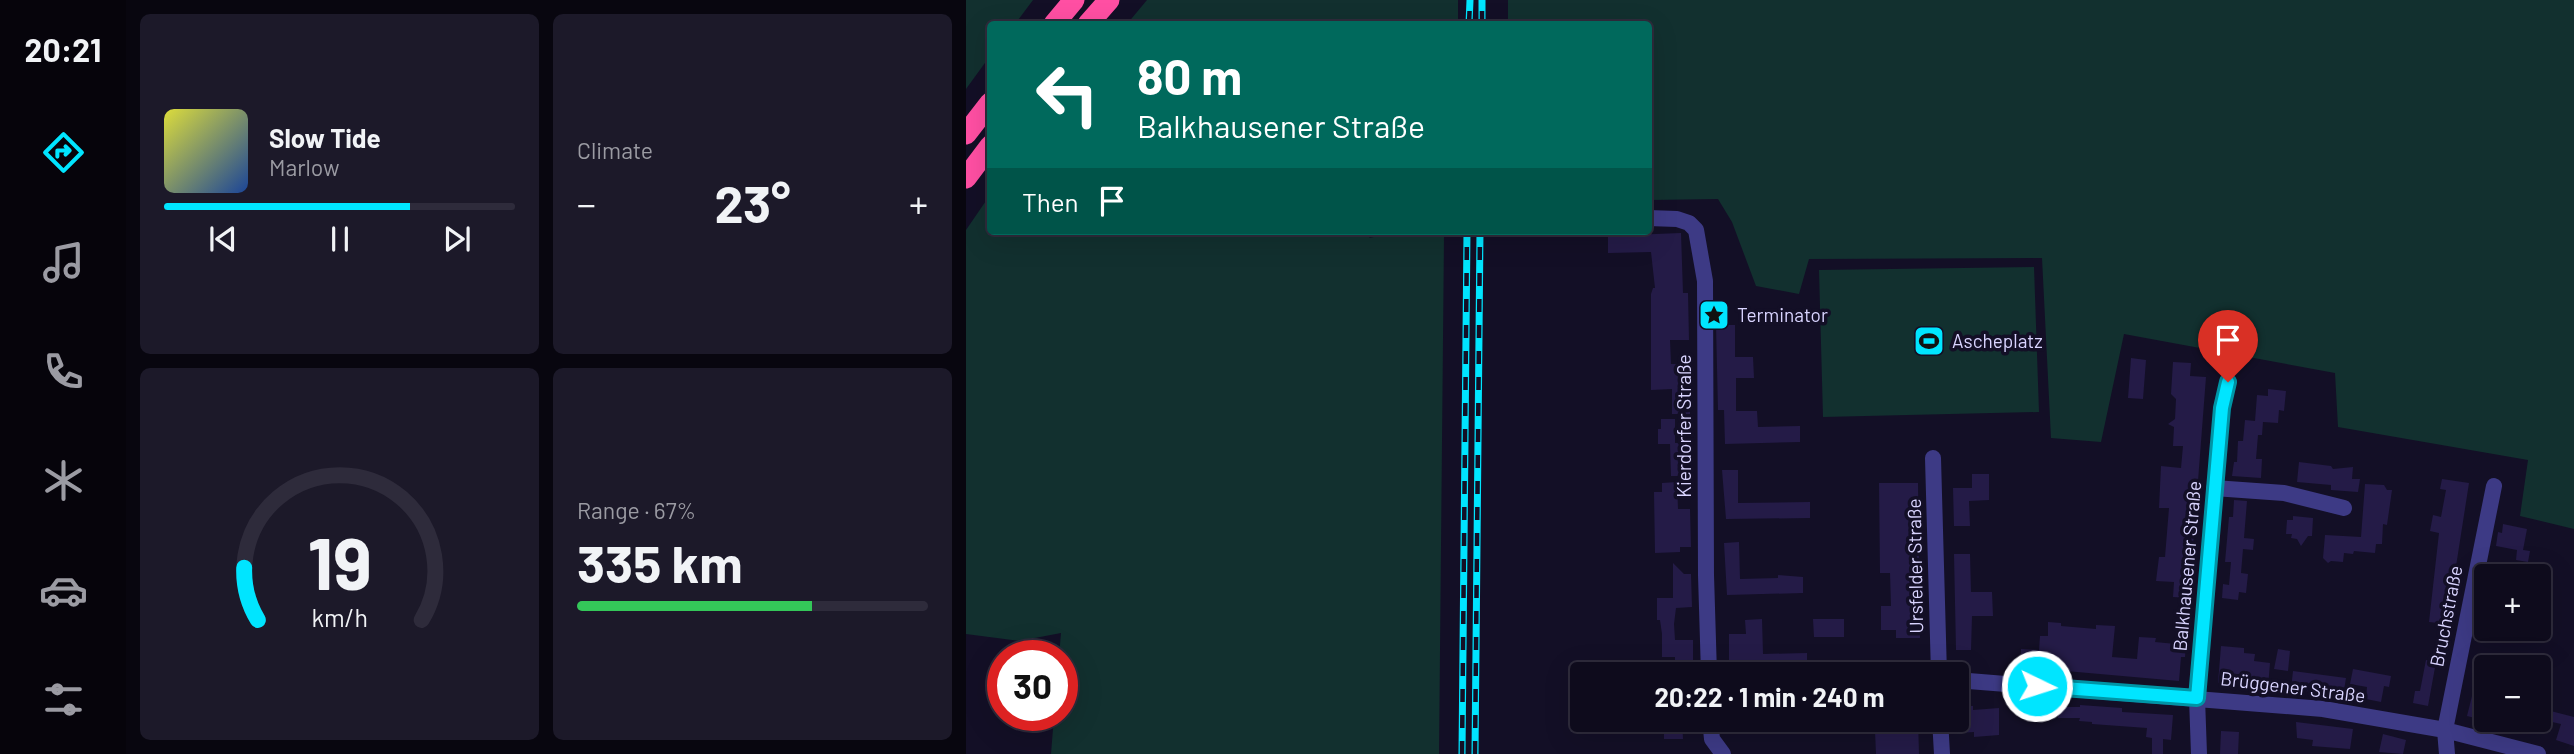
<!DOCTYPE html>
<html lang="en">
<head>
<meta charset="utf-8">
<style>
  body { margin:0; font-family:Barlow,sans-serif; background:#1c1929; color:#f1f3f6; height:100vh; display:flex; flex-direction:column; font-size:26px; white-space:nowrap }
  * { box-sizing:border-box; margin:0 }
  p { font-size:23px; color:#9b9ba3 }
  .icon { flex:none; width:38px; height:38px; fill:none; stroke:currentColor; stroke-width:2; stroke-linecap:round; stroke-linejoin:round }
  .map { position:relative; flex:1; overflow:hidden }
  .panel { display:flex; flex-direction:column; gap:14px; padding:14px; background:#08060f; width:840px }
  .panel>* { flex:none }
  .hud { position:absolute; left:21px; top:21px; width:665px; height:214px; border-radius:7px; box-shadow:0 7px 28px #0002,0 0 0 2px #2e2b3b; background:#00695c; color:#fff; overflow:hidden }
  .tools { position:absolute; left:1508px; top:564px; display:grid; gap:14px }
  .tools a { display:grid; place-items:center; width:77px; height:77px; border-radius:7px; background:#0e0b1c; box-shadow:0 7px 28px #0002,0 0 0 2px #2e2b3b; font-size:35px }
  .speed { position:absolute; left:21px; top:640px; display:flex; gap:14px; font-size:35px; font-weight:700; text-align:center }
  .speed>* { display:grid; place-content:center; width:91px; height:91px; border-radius:50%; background:#0e0b1c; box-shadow:0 7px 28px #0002,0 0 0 2px #2e2b3b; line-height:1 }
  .speed .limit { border:10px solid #d22; background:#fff; color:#111 }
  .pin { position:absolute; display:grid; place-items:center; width:60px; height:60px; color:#fff; margin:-72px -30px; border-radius:50% 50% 50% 0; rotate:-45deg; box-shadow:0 0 7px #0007 }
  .pin .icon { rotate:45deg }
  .me { position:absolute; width:77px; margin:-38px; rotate:94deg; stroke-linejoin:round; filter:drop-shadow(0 0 5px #0008) }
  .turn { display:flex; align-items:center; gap:24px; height:147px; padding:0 35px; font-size:32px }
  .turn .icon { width:91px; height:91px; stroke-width:2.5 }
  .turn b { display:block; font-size:49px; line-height:60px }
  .then { display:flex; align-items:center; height:66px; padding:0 35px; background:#0003; gap:14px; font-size:26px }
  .big { font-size:52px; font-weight:700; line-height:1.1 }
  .panel .tile { flex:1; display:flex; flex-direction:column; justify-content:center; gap:10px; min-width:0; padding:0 24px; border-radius:10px; background:#1c1929 }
  .panel .dial { align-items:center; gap:0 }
  .dial svg { height:182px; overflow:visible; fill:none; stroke:#2e2b3b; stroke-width:7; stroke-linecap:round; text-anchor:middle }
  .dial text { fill:#f1f3f6; stroke:none }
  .song { display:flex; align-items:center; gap:21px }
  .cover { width:84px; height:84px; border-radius:10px; background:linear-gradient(135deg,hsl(60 70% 55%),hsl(220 70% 35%)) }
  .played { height:7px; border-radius:4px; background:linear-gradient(90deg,#00e5ff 70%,#2e2b3b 70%) }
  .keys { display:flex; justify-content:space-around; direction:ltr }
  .heat { display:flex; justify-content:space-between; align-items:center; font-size:38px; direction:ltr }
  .charge { height:10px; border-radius:5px; background:linear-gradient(90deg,#34c759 67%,#2e2b3b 0) }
  .panel .tiles { flex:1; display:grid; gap:14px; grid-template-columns:repeat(2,1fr) }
  .trip { position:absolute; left:604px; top:662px; width:399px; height:70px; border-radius:7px; background:#0e0b1c; box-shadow:0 7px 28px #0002,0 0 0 2px #2e2b3b; font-weight:700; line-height:70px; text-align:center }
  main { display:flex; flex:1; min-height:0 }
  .tabs { display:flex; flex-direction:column; width:126px; justify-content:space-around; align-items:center; background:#06040b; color:#9b9ba3 }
  .tabs .icon { width:49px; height:49px }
  .tabs .current { color:#00e5ff }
  .tabs b { font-size:32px; color:#f1f3f6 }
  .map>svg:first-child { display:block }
  .green { fill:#12302f }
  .building { fill:#241b47 }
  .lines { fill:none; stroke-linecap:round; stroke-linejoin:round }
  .minor { stroke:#3d3a85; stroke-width:16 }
  .highway { stroke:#ff4fa3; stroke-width:21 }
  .rail-casing { stroke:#00e5ff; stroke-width:7 }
  .rail { stroke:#130f26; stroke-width:4.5; stroke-dasharray:13; stroke-linecap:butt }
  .route-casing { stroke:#0095a6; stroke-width:18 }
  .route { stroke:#00e5ff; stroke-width:12 }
  .labels { text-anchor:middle; stroke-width:7; stroke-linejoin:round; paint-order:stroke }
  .poi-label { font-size:19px; fill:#d9d4ff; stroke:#130f26; text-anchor:start }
  .street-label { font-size:19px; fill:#d9d4ff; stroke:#130f26 }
</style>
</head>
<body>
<main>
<nav class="tabs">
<b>20:21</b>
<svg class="icon current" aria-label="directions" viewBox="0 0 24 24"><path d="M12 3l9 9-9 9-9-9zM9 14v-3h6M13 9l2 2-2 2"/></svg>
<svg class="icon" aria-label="music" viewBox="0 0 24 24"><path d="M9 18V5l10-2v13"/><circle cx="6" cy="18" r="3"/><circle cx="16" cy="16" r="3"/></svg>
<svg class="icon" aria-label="phone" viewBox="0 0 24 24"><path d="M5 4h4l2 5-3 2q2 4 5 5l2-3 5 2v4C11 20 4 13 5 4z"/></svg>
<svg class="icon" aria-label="climate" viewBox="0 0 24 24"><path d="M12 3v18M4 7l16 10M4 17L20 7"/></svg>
<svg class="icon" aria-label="car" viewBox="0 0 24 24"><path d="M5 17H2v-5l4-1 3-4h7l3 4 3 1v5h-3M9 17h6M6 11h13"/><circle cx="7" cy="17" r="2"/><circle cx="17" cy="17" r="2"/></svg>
<svg class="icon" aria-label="filters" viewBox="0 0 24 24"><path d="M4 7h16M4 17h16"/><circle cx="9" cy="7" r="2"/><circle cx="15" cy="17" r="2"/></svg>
</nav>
<section class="panel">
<div class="tiles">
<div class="tile">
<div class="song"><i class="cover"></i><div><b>Slow Tide</b><p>Marlow</p></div></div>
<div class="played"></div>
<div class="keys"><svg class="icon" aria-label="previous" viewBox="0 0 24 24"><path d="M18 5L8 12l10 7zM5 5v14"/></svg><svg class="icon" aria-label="pause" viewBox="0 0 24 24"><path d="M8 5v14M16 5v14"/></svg><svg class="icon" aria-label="next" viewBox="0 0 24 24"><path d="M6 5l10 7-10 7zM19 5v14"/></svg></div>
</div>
<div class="tile"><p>Climate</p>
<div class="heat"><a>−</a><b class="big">23°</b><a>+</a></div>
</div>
<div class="tile dial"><svg viewBox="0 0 100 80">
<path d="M14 69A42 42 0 1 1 86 69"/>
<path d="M14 69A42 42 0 0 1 8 46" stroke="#00e5ff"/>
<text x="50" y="56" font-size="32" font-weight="700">19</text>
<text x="50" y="72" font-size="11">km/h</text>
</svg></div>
<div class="tile"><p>Range · 67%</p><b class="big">335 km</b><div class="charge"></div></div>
</div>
</section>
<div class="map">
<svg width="1608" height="754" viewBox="0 0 1608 754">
  <rect width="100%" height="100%" fill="#130f26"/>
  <path class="green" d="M0,0H67L49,24H24V56L0,89Z
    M181,0H492V24H161Z
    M542,0H1608V529L1554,516L1562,460L1372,427L1369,373L1158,334L1135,442L1085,438L1076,258L843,259L833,294L790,286L766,222L752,199L683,200L682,24H542Z
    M24,195V231H409L403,238C430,232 451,229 478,236L473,754H85L88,716H96V656H93L95,633L53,641L0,634V230Z
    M1068,267L1073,412L857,417L853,270Z"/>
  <path class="building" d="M664,232V235L715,233L717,293H722L723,340H704L705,364H723V377H716L717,401H724V414H706V389L685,390V294L687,288H689L685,252L642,253V233Z
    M750,325H769V357H787L788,378H770V411H791L792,427L834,426V442L759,444L758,410H752Z
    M1165,358L1180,360L1177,399L1162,398Z
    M1207,362L1225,363L1224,376L1240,377L1223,598L1207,597L1208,582L1190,581L1193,557H1199L1203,508H1193L1195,466L1215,468L1217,446H1207L1208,427L1202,424L1209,419L1210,399L1205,394Z
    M1302,389L1320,391L1318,411L1313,410L1312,423L1297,422L1296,435H1292L1290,459H1296L1295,478L1266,476L1268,462H1271L1272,441H1277L1279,420L1289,421L1291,395L1302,396Z
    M695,419H709V443H723V476H705L704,444H692V429H695Z
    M1333,462L1365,466L1367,469L1387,467L1386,479H1394L1392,492L1365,490V485L1331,482Z
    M756,470H772V503L844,502V518L760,519Z
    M1006,474H1023V500L1003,501L1004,526H988L987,488H1006Z
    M1476,479L1503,483L1481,624L1463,622L1473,533L1464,531L1467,515L1475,517L1480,490L1474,489Z
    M711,482L712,509H724L725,547H714V552L689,553L688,492H696V483Z
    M913,483H952L954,638H930V630H915V606H925L924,573H914Z
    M1399,484L1418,485L1421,490H1426L1421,525L1417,524L1416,544H1410L1409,553L1388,551L1387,554L1378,553L1377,562L1365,561L1362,563L1357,558L1359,535L1395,537Z
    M1268,500L1281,501L1278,538L1288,539L1287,550L1277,549L1275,573L1282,574L1280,593L1273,592L1272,600L1256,598L1257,584L1263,585L1265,562H1259L1263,517H1267Z
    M1327,516L1347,518L1346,536H1342L1335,546L1331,539L1325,538L1326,534H1320L1321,520H1327Z
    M1537,524L1561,529L1557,550L1564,551L1562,562L1550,560L1551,550L1530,546L1532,532L1536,533Z
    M773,542L774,579L812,578V575L837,577V593L761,595L758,543Z
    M988,554H1004L1005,592H1026L1027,616H1006L1005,650H990Z
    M707,563L718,574H725L726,607L710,608L708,624L709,640H727V673H709V657H696V634L694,620H691V598H707Z
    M796,619L797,654L841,653V661H872V674H841V672L763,673V634H780L779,620Z
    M847,619H878V637H848Z
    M1082,622L1095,623V626L1130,629V625L1149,626L1146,657L1171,659L1173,637L1190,638L1189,642L1220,645L1219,657H1215L1213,681L1054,667L1055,649L1073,650L1074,636H1082Z
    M1255,646L1278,648V653L1289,654L1288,661L1304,663L1302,687L1252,683Z
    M1312,649L1324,651L1322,671L1308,669Z
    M951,660V674H932V661Z
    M1460,660L1470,662L1462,706L1447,703L1449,691H1454Z
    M1387,669L1425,676L1423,687L1418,686L1415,702L1400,699L1401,687L1384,684Z
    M1327,671L1380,678L1377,696L1325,689Z
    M1508,688L1521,691V721L1501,716Z
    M1067,699L1091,701V712L1067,713Z
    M1114,705L1156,708V712L1207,715L1205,740L1197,739V754H1186V738L1180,737L1181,728L1126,724V722L1113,721L1114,718H1092L1091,707H1114Z
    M991,706H1007V710L1033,708V735L1008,737V732L992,733Z
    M1573,708L1608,717V746L1590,740L1595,724L1573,719Z
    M698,719H716L717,739H698Z
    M755,719H777L776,731L756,729Z
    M934,719H952L953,754H910L909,731L934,730Z
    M1529,719H1574L1570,734L1529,722Z
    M1330,722L1387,729L1384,749L1346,746L1347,740L1331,738Z
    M1255,731L1273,732L1272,754H1254Z
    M1417,734L1440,740L1437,754L1413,752Z"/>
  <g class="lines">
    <path class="minor" d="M682,218L711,219L723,223L730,230L739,281L740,575L743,674
      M967,458L973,674
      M1248,488L1318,493L1378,508
      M990,680L1357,709L1479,730L1572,754
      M744,719L746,739L757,754
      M974,719L976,754
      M1233,754L1231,698L1256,408L1262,382
      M1481,754L1479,730L1528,486"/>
    <path class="highway" d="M88,24L108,0
      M122,24L143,0
      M0,134L24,103
      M0,178L24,146"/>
    <g class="rail-casing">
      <path id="rail" d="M503,24L504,0
        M516,24V0
        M496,754L501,231
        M509,754L514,231"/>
    </g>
    <use href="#rail" class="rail"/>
  </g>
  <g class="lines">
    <g class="route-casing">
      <path id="route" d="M1071,686L1231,698L1256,408L1262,382"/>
    </g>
    <use href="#route" class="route"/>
  </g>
  <defs>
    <g id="sight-square" transform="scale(1.575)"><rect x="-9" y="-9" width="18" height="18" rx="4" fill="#00e5ff" stroke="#130f26"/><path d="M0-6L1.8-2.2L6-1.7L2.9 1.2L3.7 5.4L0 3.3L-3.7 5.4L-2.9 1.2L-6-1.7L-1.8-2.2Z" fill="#111"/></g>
    <g id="stadium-square" transform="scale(1.575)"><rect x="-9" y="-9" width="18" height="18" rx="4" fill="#00e5ff" stroke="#130f26"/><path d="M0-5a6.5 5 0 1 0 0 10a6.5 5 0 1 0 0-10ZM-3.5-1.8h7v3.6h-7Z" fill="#111"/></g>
  </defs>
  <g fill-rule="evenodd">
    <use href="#sight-square" x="748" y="315"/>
    <use href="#stadium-square" x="963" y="341"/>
  </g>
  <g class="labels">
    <g class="poi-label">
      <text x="771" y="322">Terminator</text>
      <text x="986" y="348">Ascheplatz</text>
    </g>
    <g class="street-label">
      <text transform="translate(718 426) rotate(-90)" y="7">Kierdorfer Straße</text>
      <text transform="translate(949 566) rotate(-91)" y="7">Ursfelder Straße</text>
      <text transform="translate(1221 566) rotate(-85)" y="7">Balkhausener Straße</text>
      <text transform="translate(1480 616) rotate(-79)" y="7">Bruchstraße</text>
      <text transform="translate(1327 687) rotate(7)" y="7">Brüggener Straße</text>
    </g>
  </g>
</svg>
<div class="tools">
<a>+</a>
<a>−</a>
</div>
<div class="speed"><div class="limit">30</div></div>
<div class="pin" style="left:1262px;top:382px;background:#d93025"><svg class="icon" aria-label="arrive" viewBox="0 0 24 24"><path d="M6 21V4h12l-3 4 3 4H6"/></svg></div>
<svg class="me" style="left:1071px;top:686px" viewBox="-20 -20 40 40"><circle r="17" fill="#00e5ff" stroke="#fff" stroke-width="3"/><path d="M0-11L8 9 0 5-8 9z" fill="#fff"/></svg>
<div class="trip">20:22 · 1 min · 240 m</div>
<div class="hud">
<div class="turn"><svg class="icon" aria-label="left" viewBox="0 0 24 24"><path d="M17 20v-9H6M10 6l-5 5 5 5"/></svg><div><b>80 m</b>Balkhausener Straße</div></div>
<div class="then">Then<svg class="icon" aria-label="arrive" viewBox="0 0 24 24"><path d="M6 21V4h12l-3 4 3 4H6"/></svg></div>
</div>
</div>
</main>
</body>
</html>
